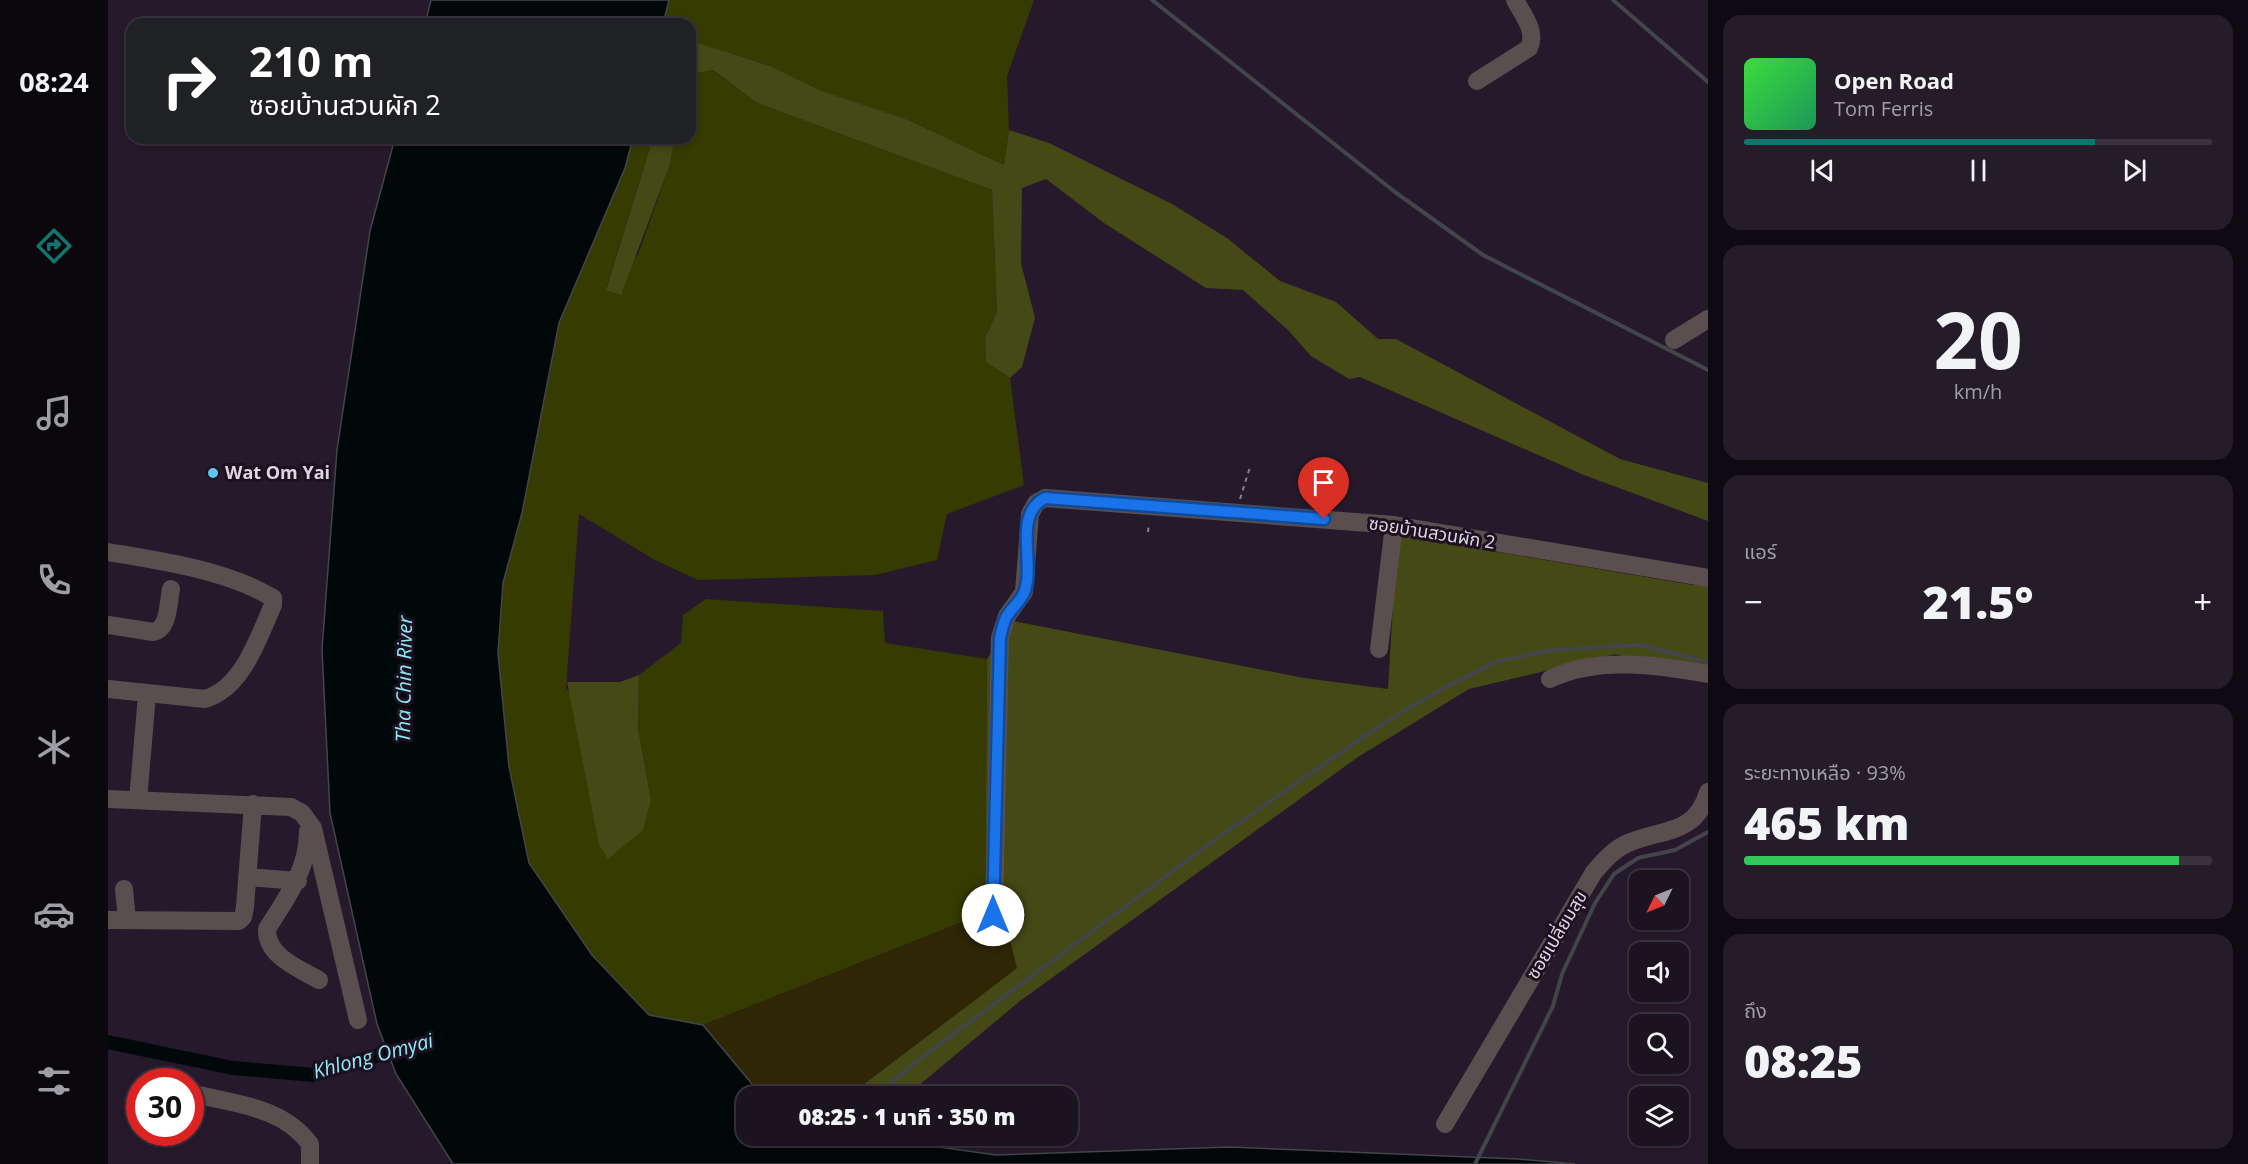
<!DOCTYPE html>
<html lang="th">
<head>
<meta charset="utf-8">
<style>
  body { margin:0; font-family:"Open Sans","Noto Sans Thai",sans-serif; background:#251c29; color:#f1f3f6; height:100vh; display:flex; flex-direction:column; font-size:22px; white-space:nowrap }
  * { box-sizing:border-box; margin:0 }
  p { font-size:20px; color:#a09ea5 }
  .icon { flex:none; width:33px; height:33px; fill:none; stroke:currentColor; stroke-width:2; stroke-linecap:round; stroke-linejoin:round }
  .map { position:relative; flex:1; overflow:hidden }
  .panel { display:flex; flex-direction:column; gap:15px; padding:15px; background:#0f0a12; width:540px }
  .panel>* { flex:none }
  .guide { position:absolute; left:18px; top:18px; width:570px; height:126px; border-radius:18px; box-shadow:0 3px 9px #0003,0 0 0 2px #3a323e; background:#202124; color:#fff; overflow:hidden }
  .needle { width:39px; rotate:227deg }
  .tools { position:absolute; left:1521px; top:870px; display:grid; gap:12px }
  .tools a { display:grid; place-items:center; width:60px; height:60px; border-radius:12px; background:#1c1320; box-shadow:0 3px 9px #0003,0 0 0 2px #3a323e; font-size:30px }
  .speed { position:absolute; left:18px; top:1068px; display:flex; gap:12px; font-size:30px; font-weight:700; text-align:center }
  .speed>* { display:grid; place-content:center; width:78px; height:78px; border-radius:50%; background:#1c1320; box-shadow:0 3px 9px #0003,0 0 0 2px #3a323e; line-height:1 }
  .speed .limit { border:9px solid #d22; background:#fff; color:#111 }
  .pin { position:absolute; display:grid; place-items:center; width:51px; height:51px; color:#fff; margin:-62px -26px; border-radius:50% 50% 50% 0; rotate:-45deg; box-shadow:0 0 6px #0007 }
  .pin .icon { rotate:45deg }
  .me { position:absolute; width:66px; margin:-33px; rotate:0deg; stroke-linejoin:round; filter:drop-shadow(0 0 4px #0008) }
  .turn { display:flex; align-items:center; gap:21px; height:126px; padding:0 24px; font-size:27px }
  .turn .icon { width:78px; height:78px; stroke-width:2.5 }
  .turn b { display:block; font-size:42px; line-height:51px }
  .big { font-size:45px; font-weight:800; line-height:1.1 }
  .panel .widget { flex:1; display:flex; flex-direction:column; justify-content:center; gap:9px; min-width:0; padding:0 21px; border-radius:18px; background:#251c29 }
  .panel .dial { align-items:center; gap:0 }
  .dial b { font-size:78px; line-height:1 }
  .song { display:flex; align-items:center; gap:18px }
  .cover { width:72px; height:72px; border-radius:9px; background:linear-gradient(135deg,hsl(120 70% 55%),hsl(150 70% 35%)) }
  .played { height:6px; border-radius:3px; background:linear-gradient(90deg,#0f766e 75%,#3a323e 75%) }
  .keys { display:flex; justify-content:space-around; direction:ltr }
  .heat { display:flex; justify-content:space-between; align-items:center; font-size:33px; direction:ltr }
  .charge { height:9px; border-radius:4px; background:linear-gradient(90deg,#34c759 93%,#3a323e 0) }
  .trip { position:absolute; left:628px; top:1086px; width:342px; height:60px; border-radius:18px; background:#1c1320; box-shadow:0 3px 9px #0003,0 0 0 2px #3a323e; font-weight:800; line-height:60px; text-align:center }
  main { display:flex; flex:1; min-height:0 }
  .menu { display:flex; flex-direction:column; width:108px; justify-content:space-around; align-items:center; background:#0b080d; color:#a09ea5 }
  .menu .icon { width:42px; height:42px }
  .menu .selected { color:#0f766e }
  .menu b { font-size:27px; color:#f1f3f6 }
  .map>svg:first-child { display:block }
  .green { fill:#363b01 }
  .forest { fill:#444915 }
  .sand { fill:#2e2604 }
  .water { fill:#00080a; stroke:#42464a; stroke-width:1.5 }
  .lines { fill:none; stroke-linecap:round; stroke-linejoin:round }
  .stream { stroke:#42464a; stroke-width:4 }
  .canal { stroke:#00080a; stroke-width:14 }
  .path { stroke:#8a808f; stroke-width:2; stroke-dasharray:4.5 4.5; stroke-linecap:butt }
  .minor { stroke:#5b4e4e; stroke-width:18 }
  .route-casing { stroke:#114b97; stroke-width:15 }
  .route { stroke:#1a73e8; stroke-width:10 }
  .poi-dot { fill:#5cc7e7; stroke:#1c1021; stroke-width:2 }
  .labels { text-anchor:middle; stroke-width:6; stroke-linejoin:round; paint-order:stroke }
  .poi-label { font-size:18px; font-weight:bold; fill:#ddd5e1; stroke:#1c1021; text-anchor:start }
  .street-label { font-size:18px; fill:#ddd5e1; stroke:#1c1021 }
  .water-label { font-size:20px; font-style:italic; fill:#8decf6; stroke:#1c1021 }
</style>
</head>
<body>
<main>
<nav class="menu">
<b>08:24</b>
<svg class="icon selected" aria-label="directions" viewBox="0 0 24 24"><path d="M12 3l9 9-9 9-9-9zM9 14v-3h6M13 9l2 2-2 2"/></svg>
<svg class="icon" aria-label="music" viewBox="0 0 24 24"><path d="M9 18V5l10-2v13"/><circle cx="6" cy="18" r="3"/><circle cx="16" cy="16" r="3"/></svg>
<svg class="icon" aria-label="phone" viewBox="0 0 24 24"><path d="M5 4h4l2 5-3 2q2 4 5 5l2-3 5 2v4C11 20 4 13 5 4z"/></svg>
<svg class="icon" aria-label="climate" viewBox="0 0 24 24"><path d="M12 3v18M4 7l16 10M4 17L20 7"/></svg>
<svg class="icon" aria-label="car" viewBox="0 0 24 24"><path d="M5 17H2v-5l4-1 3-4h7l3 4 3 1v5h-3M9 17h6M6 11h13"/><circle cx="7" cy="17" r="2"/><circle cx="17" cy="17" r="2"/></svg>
<svg class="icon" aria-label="filters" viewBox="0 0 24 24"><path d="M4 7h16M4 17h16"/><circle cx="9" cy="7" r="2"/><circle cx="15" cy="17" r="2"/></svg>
</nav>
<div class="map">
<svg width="1600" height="1164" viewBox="0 0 1600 1164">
  <rect width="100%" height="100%" fill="#26192b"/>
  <path class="green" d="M561,0H926L899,76L901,130L896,165L798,119L714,91L662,66L587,42L582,48V24H555Z
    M604,70L649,103L884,190L889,312L877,337L878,362L902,378L916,485L839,514L829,560L767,575L590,580L547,560L471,514L458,688L543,800L530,728L531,675L573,643L575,615L598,599L775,611L777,643L879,659L877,913L595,1025L541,1015L484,955L421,863L401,767L390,653L395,583L414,513L451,323L517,168L525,138H545L498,289L530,255L561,167L567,138H582V74Z"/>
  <path class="forest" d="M587,42L662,66L714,91L798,119L896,165L901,130L941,143L1064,204L1119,238L1172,281L1228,302L1270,339H1288L1512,459L1600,483V521L1476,475L1252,377L1241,379L1203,356L1180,330L1135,290L1098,288L996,223L938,179L914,188L913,263L927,318L914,367L902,378L878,362L877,337L889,312L884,190L649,103L605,70L582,74V48Z
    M545,138H567L561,167L513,295L498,290Z
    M1289,535L1585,585H1600V682L1508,654L1361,689L1250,757L912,1001L798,1096H740L909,968L877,913L879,659L905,621L1196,678L1280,689Z
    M531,675L530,728L543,800L535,830L500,859L491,845L459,682H512Z"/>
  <path class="sand" d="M895,912L909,968L740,1096H654L595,1025L877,913Z"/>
  <path class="water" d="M323,0H561L555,24H317Z
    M287,138H525L517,168L451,323L414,513L395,583L390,653L401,767L421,863L484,955L541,1015L595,1025L654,1096H639V1136H752L888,1155L1122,1147L1410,1159L1467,1164H345L288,1074L269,1024L222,813L214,649L229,450L262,231Z"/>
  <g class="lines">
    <path class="stream" d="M1044,0L1287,192L1375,255L1600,370
      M1505,0L1600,82
      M768,1096L808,1062L1116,833L1283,718L1336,688L1390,661L1445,650L1531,645L1600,662
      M1367,1164L1445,1006L1454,974L1487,903L1506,874L1530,858L1567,850L1600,832"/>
    <path class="canal" d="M0,1042L125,1068L205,1075L295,1048"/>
    <path class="path" d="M1132,499L1142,467
      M1040,532L1041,523"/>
    <path class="minor" d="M1369,81L1421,48C1429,31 1415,15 1407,0
      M1566,340L1600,319
      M0,552C52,561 119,570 165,598V605C150,638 135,688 97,699L0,689
      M0,625L45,632C61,629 60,604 63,589
      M1271,649L1286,525
      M1442,679C1489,656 1550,665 1600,674
      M0,799L183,807L194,813L205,828L250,1020
      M30,800L39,695
      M200,831C200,870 179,897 159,929C158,956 190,968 211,980
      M139,877L190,881
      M16,889L19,920
      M886,915L892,638L899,616L916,592L922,514L928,503L937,498L1286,525L1600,578
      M0,920L131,921L135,917L137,907L145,804
      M82,1093C126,1104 174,1106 202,1144V1164
      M1337,1124L1486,872C1495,862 1505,850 1518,844C1552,828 1587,837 1600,792"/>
  </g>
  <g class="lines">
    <g class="route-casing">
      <path id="route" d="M885,915L892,638C894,631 895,622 899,616C904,608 912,602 916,593C928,564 904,515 937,498L1216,519"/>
    </g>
    <use href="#route" class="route"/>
  </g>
  <circle class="poi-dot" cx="105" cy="473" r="6"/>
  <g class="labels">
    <g class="poi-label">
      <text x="117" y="479">Wat Om Yai</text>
    </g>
    <g class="street-label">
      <text transform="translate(1324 533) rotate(9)" y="6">ซอยบ้านสวนผัก 2</text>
      <text transform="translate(1449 935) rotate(-59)" y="6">ซอยเปลี่ยมสุข</text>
    </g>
    <g class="water-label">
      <text transform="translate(296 679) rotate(-89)" y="7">Tha Chin River</text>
      <text transform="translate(265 1056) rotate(-15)" y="7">Khlong Omyai</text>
    </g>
  </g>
</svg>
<div class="tools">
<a><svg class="needle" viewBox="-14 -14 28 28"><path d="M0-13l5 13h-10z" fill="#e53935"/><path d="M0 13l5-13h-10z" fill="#a09ea5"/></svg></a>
<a><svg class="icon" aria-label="sound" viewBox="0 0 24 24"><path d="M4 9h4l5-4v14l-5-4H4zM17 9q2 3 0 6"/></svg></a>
<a><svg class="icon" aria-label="search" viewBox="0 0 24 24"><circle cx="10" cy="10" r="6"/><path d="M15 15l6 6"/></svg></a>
<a><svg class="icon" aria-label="layers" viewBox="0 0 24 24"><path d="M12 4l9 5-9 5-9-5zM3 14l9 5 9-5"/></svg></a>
</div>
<div class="speed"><div class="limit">30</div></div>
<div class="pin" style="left:1216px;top:519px;background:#d93025"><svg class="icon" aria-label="arrive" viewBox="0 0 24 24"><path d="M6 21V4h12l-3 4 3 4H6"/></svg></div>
<svg class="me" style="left:885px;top:915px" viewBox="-20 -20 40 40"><circle r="19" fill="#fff"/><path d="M0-13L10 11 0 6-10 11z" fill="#1a73e8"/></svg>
<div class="trip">08:25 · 1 นาที · 350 m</div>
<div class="guide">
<div class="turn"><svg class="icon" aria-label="right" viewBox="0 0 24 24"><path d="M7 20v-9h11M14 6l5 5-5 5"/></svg><div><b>210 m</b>ซอยบ้านสวนผัก 2</div></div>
</div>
</div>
<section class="panel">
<div class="widget">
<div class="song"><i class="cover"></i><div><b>Open Road</b><p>Tom Ferris</p></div></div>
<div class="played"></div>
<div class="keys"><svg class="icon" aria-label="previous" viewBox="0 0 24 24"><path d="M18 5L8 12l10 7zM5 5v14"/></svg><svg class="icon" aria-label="pause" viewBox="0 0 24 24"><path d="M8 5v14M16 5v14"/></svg><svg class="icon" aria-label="next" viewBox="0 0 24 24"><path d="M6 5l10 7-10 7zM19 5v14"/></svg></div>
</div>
<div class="widget dial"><b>20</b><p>km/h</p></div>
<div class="widget"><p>แอร์</p>
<div class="heat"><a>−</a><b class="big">21.5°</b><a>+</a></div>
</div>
<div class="widget"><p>ระยะทางเหลือ · 93%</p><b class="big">465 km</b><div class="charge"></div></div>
<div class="widget"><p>ถึง</p><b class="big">08:25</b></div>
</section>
</main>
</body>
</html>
